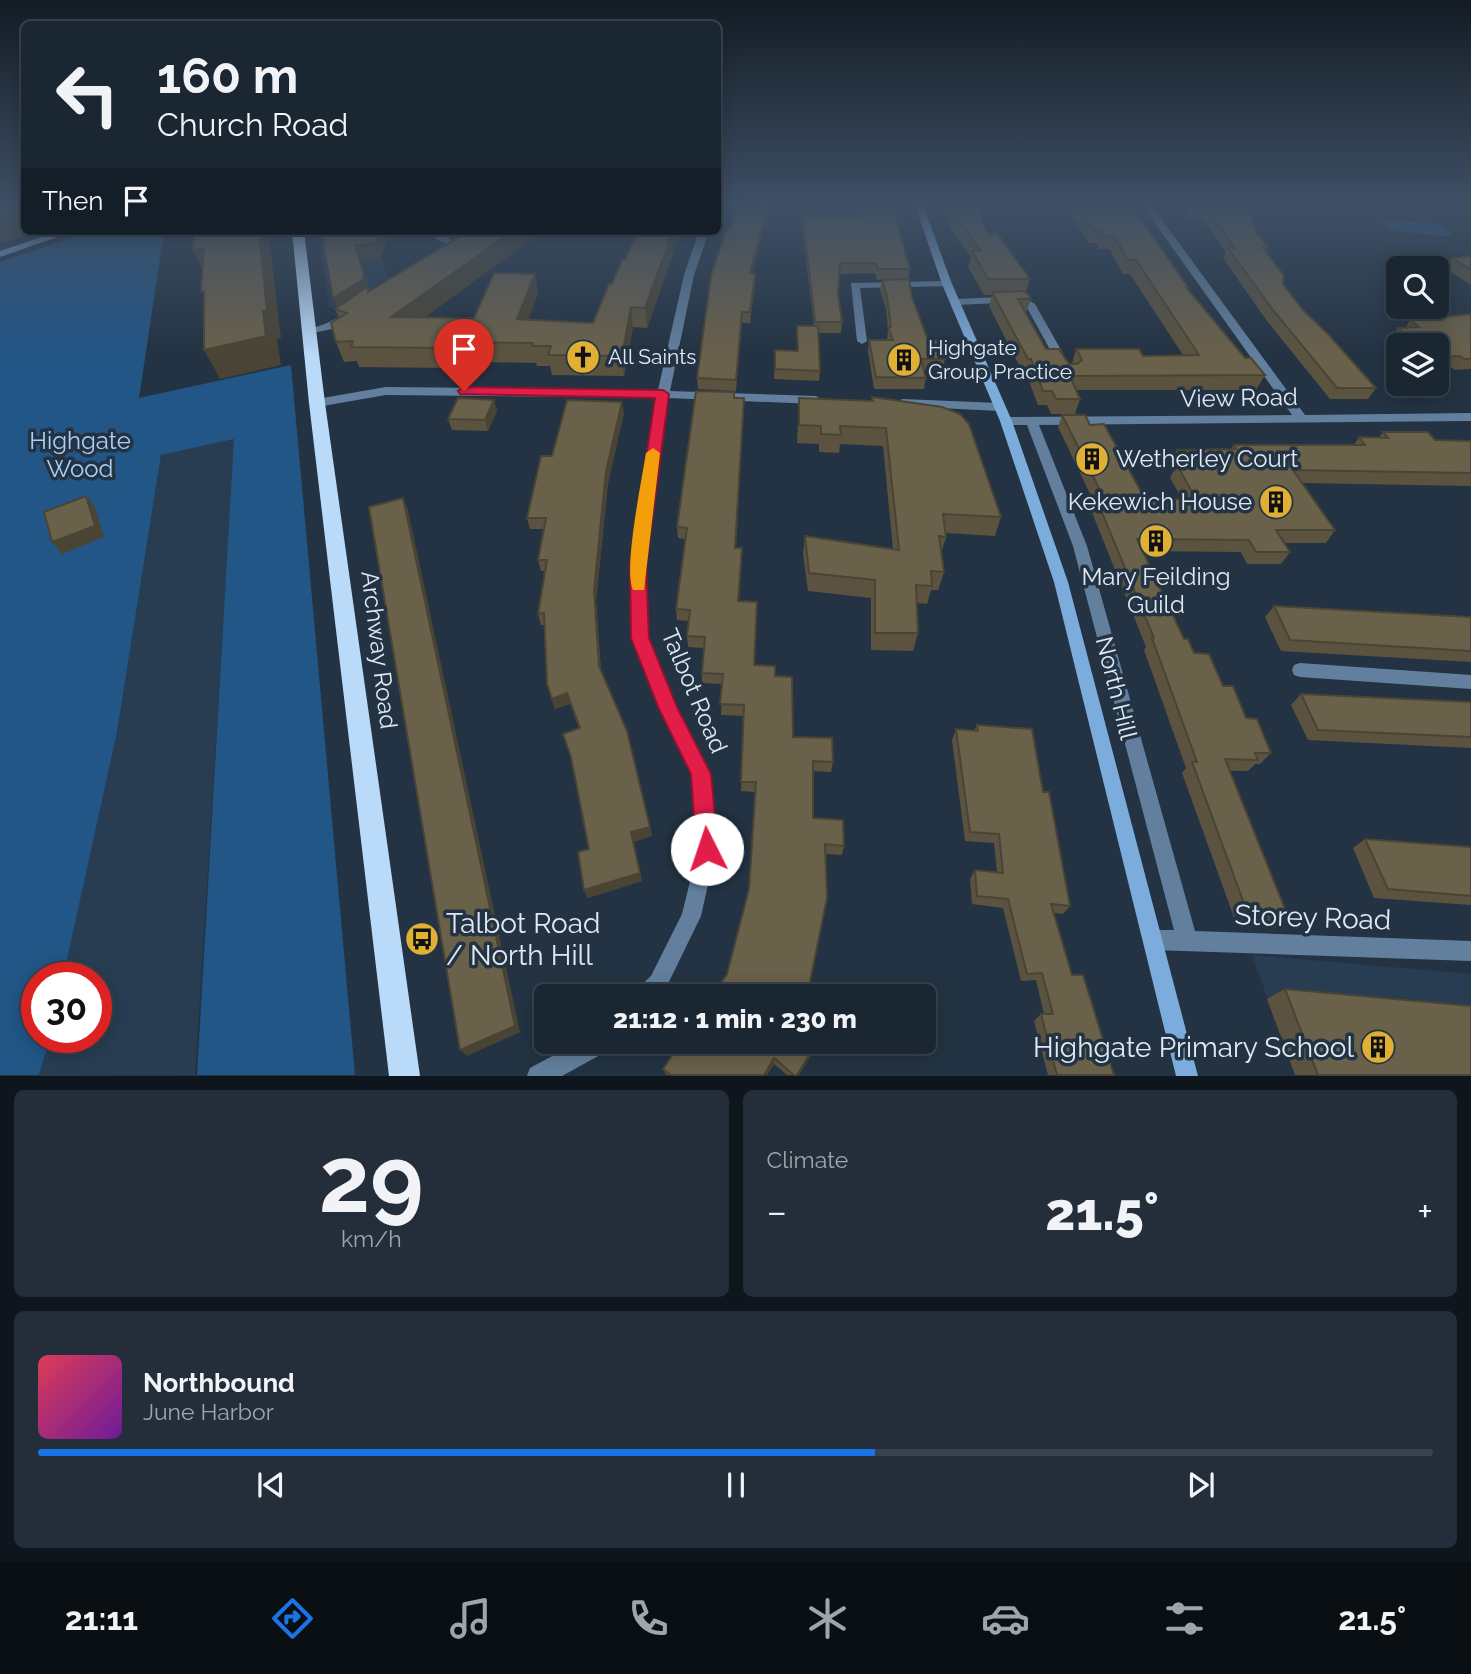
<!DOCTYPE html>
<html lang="en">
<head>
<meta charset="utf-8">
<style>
  body { margin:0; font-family:Raleway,sans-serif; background:#232e3a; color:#f1f3f6; height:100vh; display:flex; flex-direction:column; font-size:26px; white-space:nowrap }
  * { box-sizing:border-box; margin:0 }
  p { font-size:23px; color:#9fa5ac }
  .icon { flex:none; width:38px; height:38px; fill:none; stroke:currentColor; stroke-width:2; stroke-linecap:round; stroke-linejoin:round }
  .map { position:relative; height:1076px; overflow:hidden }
  .panel { display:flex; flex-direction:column; gap:14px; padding:14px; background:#0e151c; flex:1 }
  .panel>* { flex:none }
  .top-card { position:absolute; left:21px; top:21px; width:700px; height:214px; border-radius:10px; box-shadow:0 4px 18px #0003,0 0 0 2px #38434d; background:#1a2632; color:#f1f3f6; overflow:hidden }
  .controls { position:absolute; left:1386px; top:256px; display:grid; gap:14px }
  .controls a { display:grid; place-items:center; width:63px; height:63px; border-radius:10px; background:#1a2632; box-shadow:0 4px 18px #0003,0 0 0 2px #38434d; font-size:35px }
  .speed { position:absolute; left:21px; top:962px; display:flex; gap:14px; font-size:35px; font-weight:700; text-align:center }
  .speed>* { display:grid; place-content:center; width:91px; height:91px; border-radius:50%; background:#1a2632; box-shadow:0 4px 18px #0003,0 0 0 2px #38434d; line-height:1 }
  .speed .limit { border:10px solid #d22; background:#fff; color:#111 }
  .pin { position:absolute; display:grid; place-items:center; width:60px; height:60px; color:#fff; margin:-72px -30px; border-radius:50% 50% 50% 0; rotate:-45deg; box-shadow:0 0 7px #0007 }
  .pin .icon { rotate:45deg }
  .me { position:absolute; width:77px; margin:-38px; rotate:356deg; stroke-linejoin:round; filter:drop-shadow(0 0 5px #0008) }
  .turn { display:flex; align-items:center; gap:24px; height:147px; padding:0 21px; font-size:32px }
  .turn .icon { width:91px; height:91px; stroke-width:2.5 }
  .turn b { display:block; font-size:49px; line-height:60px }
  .then { display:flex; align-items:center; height:66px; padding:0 21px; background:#0003; gap:14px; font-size:26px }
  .big { font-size:52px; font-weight:800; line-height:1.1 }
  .panel .widget { flex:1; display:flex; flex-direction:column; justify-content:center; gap:10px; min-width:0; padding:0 24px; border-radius:10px; background:#232e3a }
  .panel .dial { align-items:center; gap:0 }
  .dial b { font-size:91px; line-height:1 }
  .song { display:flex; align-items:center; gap:21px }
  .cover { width:84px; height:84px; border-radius:10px; background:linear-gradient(135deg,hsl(350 70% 55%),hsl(280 70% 35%)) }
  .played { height:7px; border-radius:4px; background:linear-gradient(90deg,#1a73e8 60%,#38434d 60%) }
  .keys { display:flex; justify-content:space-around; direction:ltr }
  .heat { display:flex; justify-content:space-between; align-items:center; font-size:38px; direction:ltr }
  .panel .tiles { flex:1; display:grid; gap:14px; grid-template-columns:1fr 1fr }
  .widget:last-child { grid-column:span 2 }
  .trip { position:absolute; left:534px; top:984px; width:402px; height:70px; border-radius:10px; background:#1a2632; box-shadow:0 4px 18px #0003,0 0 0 2px #38434d; font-weight:800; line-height:70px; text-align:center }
  .menu { display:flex; height:112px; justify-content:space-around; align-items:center; background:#0a0f14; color:#9fa5ac }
  .menu .icon { width:49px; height:49px }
  .menu .active { color:#1a73e8 }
  .menu b { font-size:32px; color:#f1f3f6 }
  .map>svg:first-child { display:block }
  .built { fill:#283d52 }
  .green { fill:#225686 }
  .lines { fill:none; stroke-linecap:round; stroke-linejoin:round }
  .minor { fill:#62809e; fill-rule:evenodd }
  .secondary { fill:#7cacdb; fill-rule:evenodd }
  .trunk { fill:#badafa; fill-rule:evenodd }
  .wall { fill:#5b5340 }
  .shaded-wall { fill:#4a4434 }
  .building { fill:#6a614b; stroke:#4a4434; stroke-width:2 }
  .route { fill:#e11d48; stroke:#92132f; stroke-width:2 }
  .slow { fill:#f59e0b }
  .labels { text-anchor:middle; stroke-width:7; stroke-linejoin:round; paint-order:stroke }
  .far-poi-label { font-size:21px; fill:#dfe9f4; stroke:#233343; text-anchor:start }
  .street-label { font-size:24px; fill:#dfe9f4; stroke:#233343 }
  .park-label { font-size:24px; fill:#accff3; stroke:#233343 }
  .poi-label { font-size:24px; fill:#dfe9f4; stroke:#233343; text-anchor:start }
  .near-street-label { font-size:28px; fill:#dfe9f4; stroke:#233343 }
  .near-poi-label { font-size:28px; fill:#dfe9f4; stroke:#233343; text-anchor:start }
</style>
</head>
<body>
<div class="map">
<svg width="1471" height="1076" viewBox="0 0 1471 1076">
  <rect width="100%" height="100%" fill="#233343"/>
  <path class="built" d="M318,231H373L388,278L345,307H329Z
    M235,439L195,1075L39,1076L50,1038H96V978H63L117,732L161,455Z
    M1252,955L1471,974V1075H1295Z"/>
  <path class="green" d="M1380,219L1444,225L1453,237L1387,230Z
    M92,231H164L139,398L291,365L355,1075H197L234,439L161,455L117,732L63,978H37V1038H50L39,1075H0V262Z"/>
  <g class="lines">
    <path class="minor" d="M718,205H722V207L718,209Z
      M1142,205H1151L1305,415L1471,413V421L1039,425L1087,546L1195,931L1471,941V961L1154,950L1147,947L1144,940L1147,933L1154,930H1174L1073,546L1027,425H1006L1000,421L1006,417L1292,415Z
      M430,231H440L443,236L463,245L458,248L437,240Z
      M699,231H709L694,275L670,391L816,396L822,400L816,404L668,398L645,564L648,638L677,707L710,774L716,849L701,916L665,990L661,996H635L638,988L651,976L682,914L698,849L692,775L661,709L632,638L631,564L657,398L386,395L317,407L311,403L317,399L386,387L658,390L684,275Z
      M947,281L951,282V286L860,288L867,341L862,344L857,341L851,283Z
      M1022,296L1035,304L1069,364L1067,366H1059L1026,306L1020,302L956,305L951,302L956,299Z
      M346,314L351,317L350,319L332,329L308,334L303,331L325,324Z
      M902,399L999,403L1005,407L999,411L898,406L896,403Z
      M1300,663L1471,675V689L1300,677L1294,675L1292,670L1294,665Z
      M580,1041H614L611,1049L562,1076H527L530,1068Z"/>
    <path class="secondary" d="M915,205H923L952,284L1012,421L1068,582L1198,1076H1176L1054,582L1000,421L942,284Z
      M60,231H74L0,257V251Z"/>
    <path class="trunk" d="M292,231H304L325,403L420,1076H389L309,403Z"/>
  </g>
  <path class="wall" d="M740,205H775L764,225L752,274H755V284L750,323H742L736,391L698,389L697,378L732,224V218Z
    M858,205H892L910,269L908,279L912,297L928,340L945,359L942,370H924L926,378L924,389H874L868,351L869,340H887L888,329L886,308L880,290L882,280H877L875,273L839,274L838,293L842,322L841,333H818L820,371L819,381L774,379L775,350L797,351V326H814L802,226L803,216L861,217Z
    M943,205H976L988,234L1030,279L1026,292L1031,299L1026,313L1046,349L1069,364H1072L1076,349L1143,356L1183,355L1130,274H1123L1109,249H1099L1096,243H1089L1069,211L1068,205H1131L1188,287L1187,289L1245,358L1265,375L1256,390H1076L1080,399L1075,414H1051L1047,405H1038L1026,373H1023L989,306L992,295H984L968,267L971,257L952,231Z
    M1185,205H1247L1257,233L1268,246L1266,250L1283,284L1303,310L1376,388L1368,399H1330L1267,321L1223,258L1226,252L1204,221L1190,219Z
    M1362,205H1400L1398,209Z
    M321,231H390L381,257L361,261L369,290L543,231L424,317L474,318L535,274L538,293L528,320L593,323L638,231H681L647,328L633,327L624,376L552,375L550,366H537L536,363L468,362L454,364L453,368L359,367L357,361L344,362L336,342L339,318L335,309L337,307Z
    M1471,256V285L1445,268L1452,258Z
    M1471,314V369L1455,370L1451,367L1437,368V345H1398V346L1390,339L1398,328H1405L1410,320Z
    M872,397L1001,517L995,536L946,533V537L941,554L944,572L938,590H931L927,604L917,603L918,633L913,651L871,650V598L808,591L803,554L805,536L893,549L883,446L840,444L839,453L819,452V444L797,443L799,398L872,401Z
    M734,398H744L736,548L742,559L739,601L754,665L775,676L793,737L833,762L831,772L813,771V818L844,846L842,855L826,854L727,974L749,889L755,792L741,791L744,716L721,715L722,684L702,683V673L704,648L688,647L687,636L689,621L677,620L676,609L685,539L678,538L677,527Z
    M494,400L497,411L488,431L452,430L448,419Z
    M624,413L608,483L596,601L601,671L650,827L652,836L633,842L642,881L587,898L589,849L579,728L570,704L555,709L547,684L544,625H541L538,614L545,571H541L538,560L544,529H530L527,518L552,456Z
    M1062,415L1090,425L1145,499H1182L1170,478L1174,470L1170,462L1177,450L1231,449L1234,445H1354L1359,437L1379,438L1383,432L1435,440L1471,441V486L1302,483L1335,530L1326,543H1284L1290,552L1281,564H1247L1241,552L1143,551L1184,639L1194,653L1223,686L1271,753L1260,764H1255L1248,771H1229L1289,919L1276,928L1237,926L1182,773L1186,768L1144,650L1146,647L1091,510L1094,502L1058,427Z
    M1274,606L1471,617V662L1281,651L1265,617Z
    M1301,694L1471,702V748L1308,740L1291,705Z
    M977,725L1043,792L1070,906L1063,914L1054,913L1072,975L1114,1075H1048L1034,1021L1041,1014H1044L1036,980L1021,981L1003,908L972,904L970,879L975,870L997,872L994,843L965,841L952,740L956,729L974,731Z
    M1365,839L1471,847V905L1374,898L1353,848Z
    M1285,989L1471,1075H1295L1267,999Z
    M808,1045L811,1055L799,1075H787L774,1064L767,1075H666L663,1069Z"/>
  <path class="shaded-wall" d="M12,205H24V231H38L0,243V209Z
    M770,205H775L764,225L750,284V273L765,215Z
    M259,231H268L281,338L277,339L281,365L220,379L204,350L263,311Z
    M380,231H390L381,257L361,261L369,290L338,310L333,298L355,246Z
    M513,231H543L398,337L391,317Z
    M673,231H681L647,328L645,308Z
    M204,248L207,278L193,251Z
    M535,274L538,293L521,339L517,319Z
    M755,274V284L750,323V312Z
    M631,307L633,327L624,376L622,356Z
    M742,312V323L736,391V380Z
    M463,342L468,362L454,364L453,368L446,348L448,344Z
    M494,400L497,411L488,431L485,420Z
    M622,402L624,413L608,483L596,601L601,677L599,666L594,590L606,471Z
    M86,496L95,507L104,537L62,554L52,542Z
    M403,498L408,510L520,1032L467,1056L460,1050Z
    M567,693L570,704L555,709L552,699Z
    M650,827L652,836L633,842L631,832Z
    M640,873L642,881L587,898L584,890Z
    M813,1049L811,1055L799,1075H797Z
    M774,1058V1064L767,1075H764Z"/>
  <path class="building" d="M0,205H12L0,209Z
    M740,205H770L765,215L750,273L755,274L750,312H742L736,380L697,378L711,276L725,233L736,219L732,218Z
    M862,205H892L910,269H878L876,263H840L838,293L842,322H815L803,216L865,218Z
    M951,205H976L988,234L997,233L1030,279H988L972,251H981L955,216Z
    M1078,205H1131L1188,287H1186L1245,358H1251L1265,375L1070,376L1080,399H1056L1052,391H1043L1031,359H1028L992,292L1023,291L1028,294L1031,299H1018L1046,349H1059L1069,364H1077L1082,360L1076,349H1139L1143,356L1199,355L1136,260H1128L1114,236H1104L1101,230H1094Z
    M1193,205H1247L1257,233L1268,246H1262L1284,276L1283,284L1303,310L1328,334L1376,388H1337L1273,310L1228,248H1235L1208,210L1194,209Z
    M194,231H259L267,310L263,311L266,336L204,350V291L201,292L204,248L193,251Z
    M321,231H380L376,242L355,246L364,275L362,280L333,298Z
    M469,231H513L391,317L474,318L494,273L535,274L517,319L593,323L609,284H612L622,260H625L638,231H673L645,308L631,307L622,356L548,355L551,346H532L533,343L463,342L448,344L446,348L351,347L353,341L336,342L331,323L347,313L335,309L367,287L368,292Z
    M1471,256V270L1452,258Z
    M909,279L912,297L928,340H939L945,359H921L926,378L876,377L869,340H893L888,327H891L887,297L882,280Z
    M1471,314V359H1464L1460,356L1437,357V345H1417L1398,328L1419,327L1410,320Z
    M797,326H818L820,371L775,369V350L798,351Z
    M696,391L734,392V398H744L735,548H742L738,601L757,602L754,665L775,666V676L792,677L793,737L832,738L833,762L813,761V818L843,820L844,846L825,844L827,898L807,996H712L727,974L749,889L756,782H741L744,705L720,704L723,674L702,673L705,637L687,636L690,610L676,609L687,528L677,527Z
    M872,397L942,407L960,414L969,424L1001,517L943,514L946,537L939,536L944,572L931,571L932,586L916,585L918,633H875V580L809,573L805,536L899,550L886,428L840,426L841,435L821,434V426L799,425V398L873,401Z
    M458,398L494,400L485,420L448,419Z
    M567,400L622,402L606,471L594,590L599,666L627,731L650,827L631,832L640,873L584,890L578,852L589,849L571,757L563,734L580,728L567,693L552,699L547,684L544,613L538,614L547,560H538L546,518H527L541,456H552Z
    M1062,415H1085L1090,425L1104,424L1145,499H1196L1177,465H1185L1177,450L1236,449L1234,445H1365L1359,437L1388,438L1383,432H1428L1435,440L1471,441V473L1293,470L1335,530H1276L1290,552H1256L1249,540L1137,539L1184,639H1188L1194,653L1209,654L1223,686H1233L1246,718L1257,719L1271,753H1255L1258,760L1225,759L1289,919L1249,917L1192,762H1197L1152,638H1154L1096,498H1104Z
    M86,496L95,526L52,542L44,512Z
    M403,498L515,1026L460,1050L369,507Z
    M1274,606L1471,617V651L1290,640Z
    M1301,694L1471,702V737L1318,730Z
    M977,725L1032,729L1043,792H1049L1070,906L1051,904L1072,975H1083L1114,1075H1057L1041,1014H1053L1042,973L1027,974L1008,899L977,896L975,870L1003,873L999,834L970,832L956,729L978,731Z
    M1365,839L1471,847V896L1388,889Z
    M1285,989L1471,1006V1075H1318Z
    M682,1041H808L806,1044L813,1049L797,1075H794L774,1058L764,1075H671L663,1069Z"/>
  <linearGradient id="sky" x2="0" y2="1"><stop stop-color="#131c25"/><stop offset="0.58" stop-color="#3f5066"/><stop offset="1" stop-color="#3f5066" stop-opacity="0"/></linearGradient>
  <rect width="1471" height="356" fill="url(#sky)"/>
  <path class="route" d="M464,387L663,390L669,394L646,565L649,638L677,707L711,774L718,849L715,857L707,860L699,857L696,849L691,774L659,709L631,638L630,565L655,398L460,394L458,391Z"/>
  <path class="slow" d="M653,448L660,453L644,590H633C623,570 642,479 646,453Z"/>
  <defs>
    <g id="church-disc" transform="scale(1.75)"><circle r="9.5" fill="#e0b034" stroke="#233343"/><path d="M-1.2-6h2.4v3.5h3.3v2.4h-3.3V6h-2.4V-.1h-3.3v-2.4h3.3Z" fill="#111"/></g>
    <g id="building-disc" transform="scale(1.75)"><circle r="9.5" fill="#e0b034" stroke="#233343"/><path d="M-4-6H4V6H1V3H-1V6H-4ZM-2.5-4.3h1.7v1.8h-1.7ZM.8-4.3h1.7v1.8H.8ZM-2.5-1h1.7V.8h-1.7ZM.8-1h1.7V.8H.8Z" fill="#111"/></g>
    <g id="bus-disc" transform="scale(1.75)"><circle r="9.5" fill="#e0b034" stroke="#233343"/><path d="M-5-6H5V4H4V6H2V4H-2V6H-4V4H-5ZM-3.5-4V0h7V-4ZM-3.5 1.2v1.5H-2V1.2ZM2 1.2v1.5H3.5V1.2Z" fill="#111"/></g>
  </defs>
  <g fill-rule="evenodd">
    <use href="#church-disc" x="583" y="357"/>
    <use href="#building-disc" x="904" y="360"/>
    <use href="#building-disc" x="1092" y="459"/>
    <use href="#building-disc" x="1276" y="502"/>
    <use href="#building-disc" x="1156" y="541"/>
    <use href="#bus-disc" x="422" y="939"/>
    <use href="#building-disc" x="1378" y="1047"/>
  </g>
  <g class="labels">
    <g class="far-poi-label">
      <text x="928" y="355">Highgate<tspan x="928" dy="24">Group Practice</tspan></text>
      <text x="608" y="364">All Saints</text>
    </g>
    <g class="street-label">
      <text transform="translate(1239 398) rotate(-1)" y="8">View Road</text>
      <text transform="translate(379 650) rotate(83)" y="8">Archway Road</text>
      <text transform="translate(1116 688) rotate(76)" y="8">North Hill</text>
      <text transform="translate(694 691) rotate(67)" y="8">Talbot Road</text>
    </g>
    <g class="park-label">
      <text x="80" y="449">Highgate<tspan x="80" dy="28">Wood</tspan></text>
    </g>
    <g class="poi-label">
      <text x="1116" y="467">Wetherley Court</text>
      <text x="1252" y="510" text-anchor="end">Kekewich House</text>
      <text x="1156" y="585" text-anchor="middle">Mary Feilding<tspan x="1156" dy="28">Guild</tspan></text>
    </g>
    <g class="near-street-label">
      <text transform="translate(1313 917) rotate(2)" y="10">Storey Road</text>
    </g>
    <g class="near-poi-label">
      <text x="446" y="933">Talbot Road<tspan x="446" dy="32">/ North Hill</tspan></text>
      <text x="1354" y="1057" text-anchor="end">Highgate Primary School</text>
    </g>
  </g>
</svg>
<div class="controls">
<a><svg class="icon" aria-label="search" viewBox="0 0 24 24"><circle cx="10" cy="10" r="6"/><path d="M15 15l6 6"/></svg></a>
<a><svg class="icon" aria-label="layers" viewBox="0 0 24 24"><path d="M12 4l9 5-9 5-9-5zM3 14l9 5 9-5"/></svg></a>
</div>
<div class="speed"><div class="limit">30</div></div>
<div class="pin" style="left:464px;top:391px;background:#d93025"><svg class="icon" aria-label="arrive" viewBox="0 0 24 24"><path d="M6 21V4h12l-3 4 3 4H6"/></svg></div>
<svg class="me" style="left:707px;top:849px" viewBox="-20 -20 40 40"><circle r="19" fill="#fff"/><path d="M0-13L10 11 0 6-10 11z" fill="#e11d48"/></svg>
<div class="trip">21:12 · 1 min · 230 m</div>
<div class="top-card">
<div class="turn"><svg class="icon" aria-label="left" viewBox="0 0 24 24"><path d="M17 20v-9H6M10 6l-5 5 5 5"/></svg><div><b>160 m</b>Church Road</div></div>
<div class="then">Then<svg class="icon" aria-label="arrive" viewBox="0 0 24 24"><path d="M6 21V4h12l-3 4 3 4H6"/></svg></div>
</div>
</div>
<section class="panel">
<div class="tiles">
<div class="widget dial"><b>29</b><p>km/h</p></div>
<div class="widget"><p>Climate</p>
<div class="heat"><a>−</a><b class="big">21.5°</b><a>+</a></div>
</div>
<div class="widget">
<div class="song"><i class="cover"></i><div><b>Northbound</b><p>June Harbor</p></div></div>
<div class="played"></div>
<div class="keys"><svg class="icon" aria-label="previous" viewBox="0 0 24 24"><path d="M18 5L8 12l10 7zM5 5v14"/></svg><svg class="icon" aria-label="pause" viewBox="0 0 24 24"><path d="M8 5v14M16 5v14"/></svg><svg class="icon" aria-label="next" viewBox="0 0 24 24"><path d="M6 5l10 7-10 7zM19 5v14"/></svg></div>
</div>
</div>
</section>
<nav class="menu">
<b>21:11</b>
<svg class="icon active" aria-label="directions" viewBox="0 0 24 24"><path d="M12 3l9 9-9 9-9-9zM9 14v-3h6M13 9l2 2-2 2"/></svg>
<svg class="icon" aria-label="music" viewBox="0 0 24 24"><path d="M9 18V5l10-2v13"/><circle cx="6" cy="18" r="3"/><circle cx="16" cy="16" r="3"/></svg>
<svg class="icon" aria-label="phone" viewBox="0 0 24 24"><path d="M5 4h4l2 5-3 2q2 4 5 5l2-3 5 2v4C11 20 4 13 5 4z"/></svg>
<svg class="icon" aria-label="climate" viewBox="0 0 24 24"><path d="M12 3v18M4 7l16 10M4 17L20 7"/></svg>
<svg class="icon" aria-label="car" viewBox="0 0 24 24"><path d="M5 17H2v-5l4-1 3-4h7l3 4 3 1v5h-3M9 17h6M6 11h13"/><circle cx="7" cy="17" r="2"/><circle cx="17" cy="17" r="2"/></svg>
<svg class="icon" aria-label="filters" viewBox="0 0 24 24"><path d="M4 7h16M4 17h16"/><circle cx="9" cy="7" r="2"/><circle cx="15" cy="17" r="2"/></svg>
<b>21.5°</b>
</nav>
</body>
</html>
